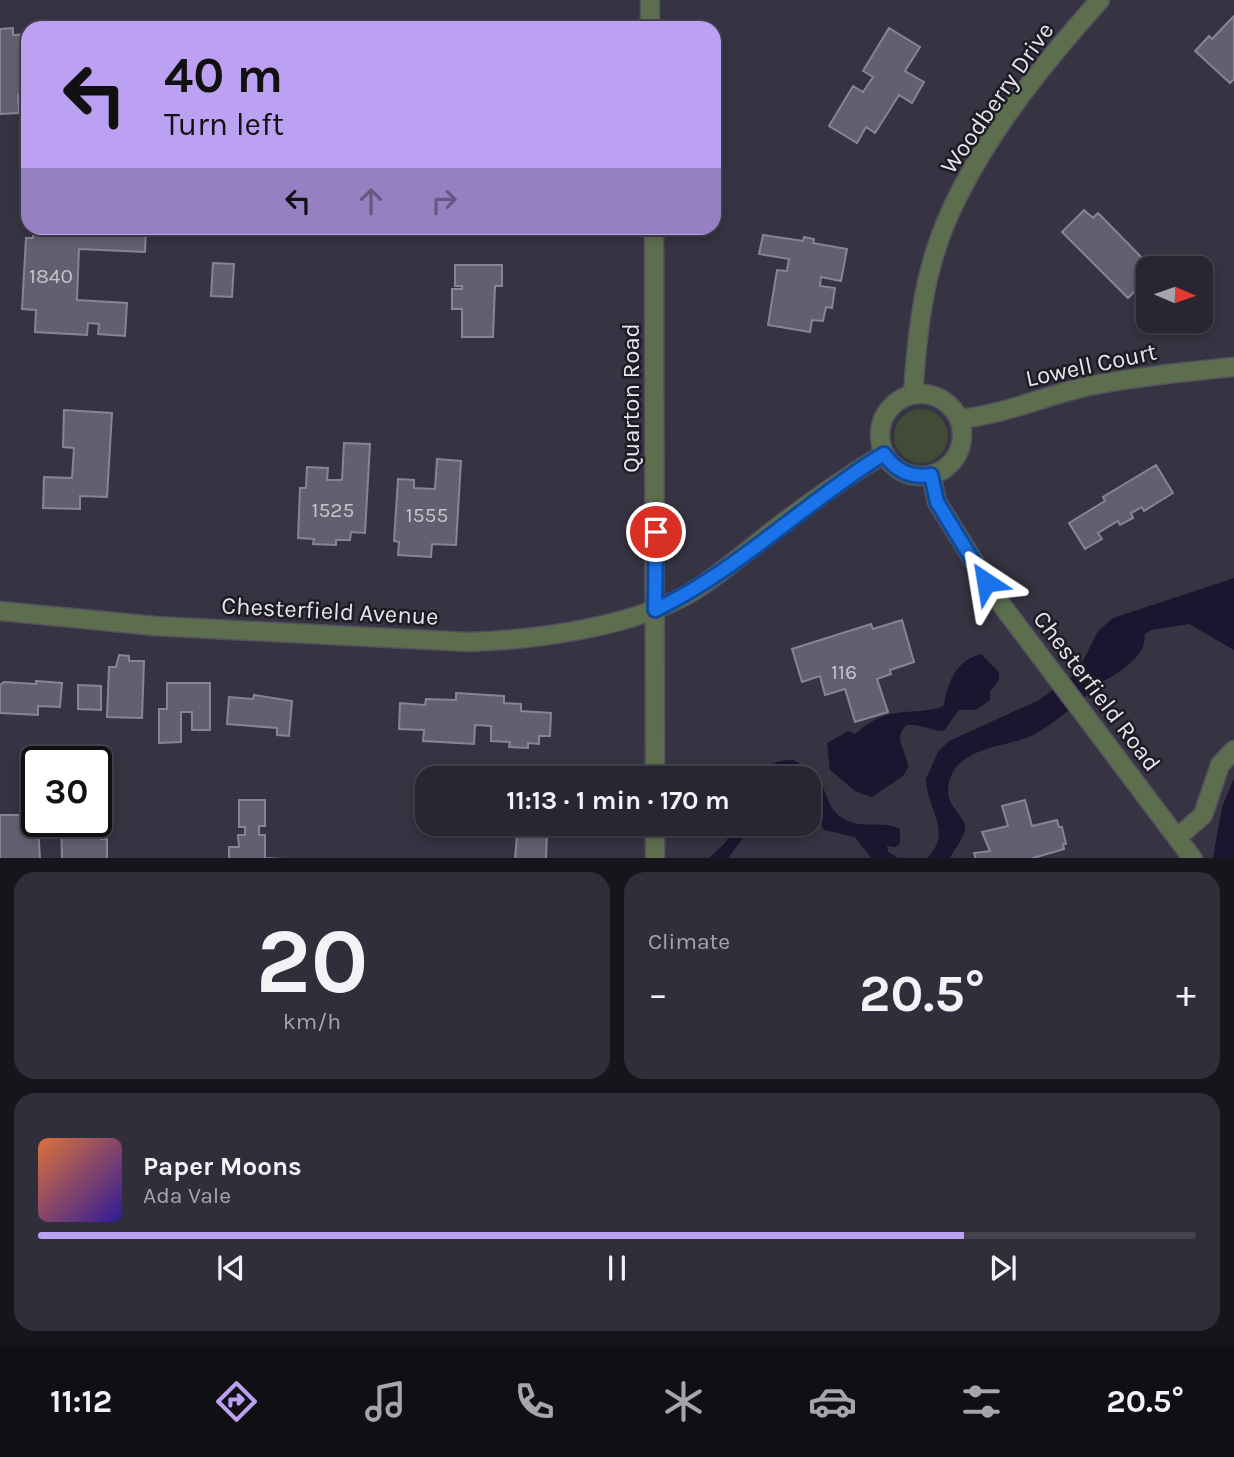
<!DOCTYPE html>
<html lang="en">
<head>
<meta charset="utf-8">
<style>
  body { margin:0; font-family:Karla,sans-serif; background:#302e3a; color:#f1f3f6; height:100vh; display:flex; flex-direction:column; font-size:26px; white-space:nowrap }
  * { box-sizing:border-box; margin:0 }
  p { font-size:23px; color:#a5a5ac }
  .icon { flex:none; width:38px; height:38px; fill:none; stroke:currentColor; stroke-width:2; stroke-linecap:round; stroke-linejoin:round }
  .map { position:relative; height:858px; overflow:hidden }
  .side { display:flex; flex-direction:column; gap:14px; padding:14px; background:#16151c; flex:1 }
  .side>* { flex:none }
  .top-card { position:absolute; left:21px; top:21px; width:700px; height:214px; border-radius:21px; box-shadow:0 4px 10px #0003,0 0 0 2px #44434d; background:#bca0f2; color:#111; overflow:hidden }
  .needle { width:46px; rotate:92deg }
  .buttons { position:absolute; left:1136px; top:256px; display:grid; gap:14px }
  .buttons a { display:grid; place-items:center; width:77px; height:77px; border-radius:14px; background:#282632; box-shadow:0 4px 10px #0003,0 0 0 2px #44434d; font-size:35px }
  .speed { position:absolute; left:21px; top:746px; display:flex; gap:14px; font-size:35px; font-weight:700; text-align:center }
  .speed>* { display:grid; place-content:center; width:91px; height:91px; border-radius:50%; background:#282632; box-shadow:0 4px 10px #0003,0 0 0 2px #44434d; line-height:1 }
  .speed .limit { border:4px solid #111; border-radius:10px; background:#fff; color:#111 }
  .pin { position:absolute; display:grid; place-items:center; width:60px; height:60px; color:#fff; margin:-30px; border:4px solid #fff; border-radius:50%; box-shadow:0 2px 7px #0007 }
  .me { position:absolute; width:77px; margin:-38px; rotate:327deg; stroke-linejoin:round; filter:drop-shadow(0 0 5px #0008) }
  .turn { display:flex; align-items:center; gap:24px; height:147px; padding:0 28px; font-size:32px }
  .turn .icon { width:91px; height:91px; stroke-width:2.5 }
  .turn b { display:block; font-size:49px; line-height:60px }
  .lanes { display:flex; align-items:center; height:66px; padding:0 28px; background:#0003; justify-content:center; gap:35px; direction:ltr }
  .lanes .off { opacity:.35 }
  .big { font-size:52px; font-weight:700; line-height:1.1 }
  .side .tile { flex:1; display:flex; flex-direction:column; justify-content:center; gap:10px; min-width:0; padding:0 24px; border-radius:21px; background:#302e3a }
  .side .dial { align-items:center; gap:0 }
  .dial b { font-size:91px; line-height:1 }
  .song { display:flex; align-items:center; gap:21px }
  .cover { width:84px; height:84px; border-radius:10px; background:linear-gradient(135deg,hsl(20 70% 55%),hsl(250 70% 35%)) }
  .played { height:7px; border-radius:4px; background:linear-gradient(90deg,#bca0f2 80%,#44434d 80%) }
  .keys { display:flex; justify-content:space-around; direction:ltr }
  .heat { display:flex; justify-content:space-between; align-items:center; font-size:38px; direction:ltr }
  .side .tiles { flex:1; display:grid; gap:14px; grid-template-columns:1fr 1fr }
  .tile:last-child { grid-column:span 2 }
  .trip { position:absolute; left:415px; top:766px; width:406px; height:70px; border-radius:21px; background:#282632; box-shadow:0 4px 10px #0003,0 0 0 2px #44434d; font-weight:700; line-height:70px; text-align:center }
  .tab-bar { display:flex; height:112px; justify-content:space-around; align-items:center; background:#100f14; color:#a5a5ac }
  .tab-bar .icon { width:49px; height:49px }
  .tab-bar .selected { color:#bca0f2 }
  .tab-bar b { font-size:32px; color:#f1f3f6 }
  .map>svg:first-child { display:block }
  .green { fill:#414b38 }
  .water { fill:#1c1530 }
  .building { fill:#625f6f; stroke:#888496; stroke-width:2 }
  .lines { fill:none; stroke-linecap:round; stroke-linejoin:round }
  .minor-casing { stroke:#524f5e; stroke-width:21 }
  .minor { stroke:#5d6e4f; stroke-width:18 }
  .route-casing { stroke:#114b97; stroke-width:18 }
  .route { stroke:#1a73e8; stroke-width:12 }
  .labels { text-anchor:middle; stroke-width:5; stroke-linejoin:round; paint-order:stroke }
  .number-label { font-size:21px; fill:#c5c3ce }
  .street-label { font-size:24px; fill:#e6e4ee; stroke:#1e1c23 }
</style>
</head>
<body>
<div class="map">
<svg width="1234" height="859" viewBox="0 0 1234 859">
  <rect width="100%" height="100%" fill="#363342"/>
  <path class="green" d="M894 436a27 27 0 1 1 54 0a27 27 0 1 1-54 0Z"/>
  <path class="water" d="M1234,578V650L1189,624L1151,630L1144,635C1149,654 1118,674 1103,681C1083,698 1058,721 1035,734C1008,748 958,745 949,782C943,808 968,816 965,830C963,840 954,849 950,858H927C954,832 926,808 926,779L938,752L949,741L1039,700L1077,673L1098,631L1113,618Z
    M981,654L999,672V680L990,691V700L976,710H959L944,731C931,731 923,724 907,725C891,739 908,751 908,768L903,776L872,797L855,791L830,770L827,743L848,731L855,734C889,705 901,716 939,708L944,705C948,681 956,661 981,654Z
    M793,760C805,766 819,777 824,790C829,803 832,813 846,820C862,829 883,820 900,829V843L896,847L887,846L888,852L898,858H871L855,837L824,830L809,801L808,779H793L783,771L771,774L767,779H754C765,765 775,760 793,760Z
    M1234,778V858H1213L1222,807Z
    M734,824H754L728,858H709L726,842Z"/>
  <path class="building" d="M1234,16V79L1230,83L1195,51L1209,36L1212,39Z
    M13,28V35L28,34V94L18,95L19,113L0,114V29Z
    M889,28L920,47L905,71L924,82L912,103L899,95L875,133L866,127L857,143L829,126L853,86L863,92L873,77L863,71Z
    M1084,210L1093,218L1098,213L1152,268H1148V278L1128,298L1062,232Z
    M34,228H146L145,252L79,249L77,300L127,303L125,336L98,334L99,324L88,323L87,335L35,332L36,310L22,309L26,238H33Z
    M763,235L803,241L804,237L814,239L813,243L847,249L841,281L821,277L820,286L835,288L832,308L826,307L823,321L812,320L810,332L768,325L777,270L787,271L789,259L759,254Z
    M213,263L234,264L232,297L211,296Z
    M455,265H502V286H495L493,337H462V309H452V289H462V286H455Z
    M64,410L112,413L107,497L80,496V509L43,508L44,477L72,478L74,448L63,447Z
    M344,443L370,444L365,533L351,532L350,540H336V545L313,544L314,539L298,538L300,488H306L307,467L328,468L327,480H342Z
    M437,459L461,461L456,545L432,544L431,557L398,555L399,542L394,541L398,479L414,480V488L435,489Z
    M1156,465L1173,493L1144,511L1142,507L1131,513L1133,518L1120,525L1118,521L1098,533L1102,539L1085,549L1069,523L1105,501L1103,497Z
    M902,620L914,662L890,670L891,674L877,679L888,712L855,722L845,689L825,695L820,676L802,682L792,649L871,624L873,629Z
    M119,655L129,656V661H144L142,718L107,717L109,667H116Z
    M36,681L62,683L60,707L38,706V715L0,713V685L4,682L36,684Z
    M167,683H210V730H192V712H181V742L159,743V709H167Z
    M78,685L101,686V710L78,709Z
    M456,693L504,696V703L521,704V711L551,713L550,736H539V744L528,743V748L509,747L510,742L491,741V726L475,725L474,744L423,741L424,730L399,729L400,703L425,705L426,699L456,700Z
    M254,695L292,701L289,736L277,735V728L227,724L229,697L253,699Z
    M239,800H265V826H259V835H265V858L282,859H229V847H239L238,835H245V827H239Z
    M1025,800L1032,826L1057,820L1059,827H1062L1066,844H1063L1064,849L1030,859H976L974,853L990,851L982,832L1008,826L1002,806Z
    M24,809H37L40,859H0V815H24Z
    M96,818H101V839H107V859H62L61,821H96Z
    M518,824H554V833L547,832L546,859H515Z"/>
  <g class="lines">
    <g class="minor-casing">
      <path id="minor" d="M650,0V28
        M654,228L655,779
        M913,394C917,336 923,276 946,222C981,140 1041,66 1100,0
        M880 435a41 41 0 1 1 82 0a41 41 0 1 1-82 0Z
        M959,419C1002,415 1042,397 1084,387C1134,377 1184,372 1234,367
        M931,475L937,502L998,600L1193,859
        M0,611L155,626L468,642C535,640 632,627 690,593C720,575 747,551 775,529C810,502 846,477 884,454
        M1177,838L1203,815L1220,765L1234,750
        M655,859V824"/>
    </g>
    <use href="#minor" class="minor"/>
  </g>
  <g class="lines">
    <g class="route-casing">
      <path id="route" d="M656,532L655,610C739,570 805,502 884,454C896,471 910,478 931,475L937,502L986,582"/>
    </g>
    <use href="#route" class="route"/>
  </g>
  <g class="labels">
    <g class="number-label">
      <text x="51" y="283">1840</text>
      <text x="333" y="517">1525</text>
      <text x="427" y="522">1555</text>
      <text x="844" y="679">116</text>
    </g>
    <g class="street-label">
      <text transform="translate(997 98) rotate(-55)" y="8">Woodberry Drive</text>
      <text transform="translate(1091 365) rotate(-12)" y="8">Lowell Court</text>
      <text transform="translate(631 398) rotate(-90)" y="8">Quarton Road</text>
      <text transform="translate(330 611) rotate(3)" y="8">Chesterfield Avenue</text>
      <text transform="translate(1097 691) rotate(53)" y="8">Chesterfield Road</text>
    </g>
  </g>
</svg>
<div class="buttons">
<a><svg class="needle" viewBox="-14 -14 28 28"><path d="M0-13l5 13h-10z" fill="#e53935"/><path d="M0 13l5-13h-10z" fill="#a5a5ac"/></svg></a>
</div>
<div class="speed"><div class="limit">30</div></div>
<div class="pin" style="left:656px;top:532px;background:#d93025"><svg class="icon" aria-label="arrive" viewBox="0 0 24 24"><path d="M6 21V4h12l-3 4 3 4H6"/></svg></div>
<svg class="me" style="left:986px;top:582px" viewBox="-20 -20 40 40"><path d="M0-17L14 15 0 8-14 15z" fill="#1a73e8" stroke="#fff" stroke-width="4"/></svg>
<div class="trip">11:13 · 1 min · 170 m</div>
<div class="top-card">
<div class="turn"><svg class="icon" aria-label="left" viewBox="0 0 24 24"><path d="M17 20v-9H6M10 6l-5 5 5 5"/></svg><div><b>40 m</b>Turn left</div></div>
<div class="lanes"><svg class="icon" aria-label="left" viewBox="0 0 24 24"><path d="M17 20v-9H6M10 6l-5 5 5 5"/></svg><svg class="icon off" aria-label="ahead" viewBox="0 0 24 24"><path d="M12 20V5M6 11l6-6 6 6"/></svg><svg class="icon off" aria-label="right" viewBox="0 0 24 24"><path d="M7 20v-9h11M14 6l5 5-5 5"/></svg></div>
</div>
</div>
<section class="side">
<div class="tiles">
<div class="tile dial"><b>20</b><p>km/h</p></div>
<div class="tile"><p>Climate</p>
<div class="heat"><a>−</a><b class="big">20.5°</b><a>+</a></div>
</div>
<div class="tile">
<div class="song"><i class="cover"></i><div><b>Paper Moons</b><p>Ada Vale</p></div></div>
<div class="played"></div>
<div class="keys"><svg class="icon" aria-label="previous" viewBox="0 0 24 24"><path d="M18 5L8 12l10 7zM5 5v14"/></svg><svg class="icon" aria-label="pause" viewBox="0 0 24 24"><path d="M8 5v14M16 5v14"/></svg><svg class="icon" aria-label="next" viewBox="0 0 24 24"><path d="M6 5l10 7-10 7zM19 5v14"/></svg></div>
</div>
</div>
</section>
<nav class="tab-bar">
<b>11:12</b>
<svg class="icon selected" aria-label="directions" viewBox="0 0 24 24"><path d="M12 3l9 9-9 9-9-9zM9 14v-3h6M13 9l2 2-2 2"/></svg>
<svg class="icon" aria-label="music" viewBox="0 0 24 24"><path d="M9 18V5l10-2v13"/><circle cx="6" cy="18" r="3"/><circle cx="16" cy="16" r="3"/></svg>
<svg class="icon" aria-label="phone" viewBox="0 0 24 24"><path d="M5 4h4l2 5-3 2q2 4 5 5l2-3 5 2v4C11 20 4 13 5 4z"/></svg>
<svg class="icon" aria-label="climate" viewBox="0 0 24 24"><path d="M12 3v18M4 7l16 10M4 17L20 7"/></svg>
<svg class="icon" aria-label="car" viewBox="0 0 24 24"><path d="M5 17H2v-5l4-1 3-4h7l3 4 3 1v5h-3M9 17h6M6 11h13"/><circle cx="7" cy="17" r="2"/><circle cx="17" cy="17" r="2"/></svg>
<svg class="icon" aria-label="filters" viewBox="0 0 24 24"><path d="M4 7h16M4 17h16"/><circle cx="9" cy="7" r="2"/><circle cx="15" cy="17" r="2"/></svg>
<b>20.5°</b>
</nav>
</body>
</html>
